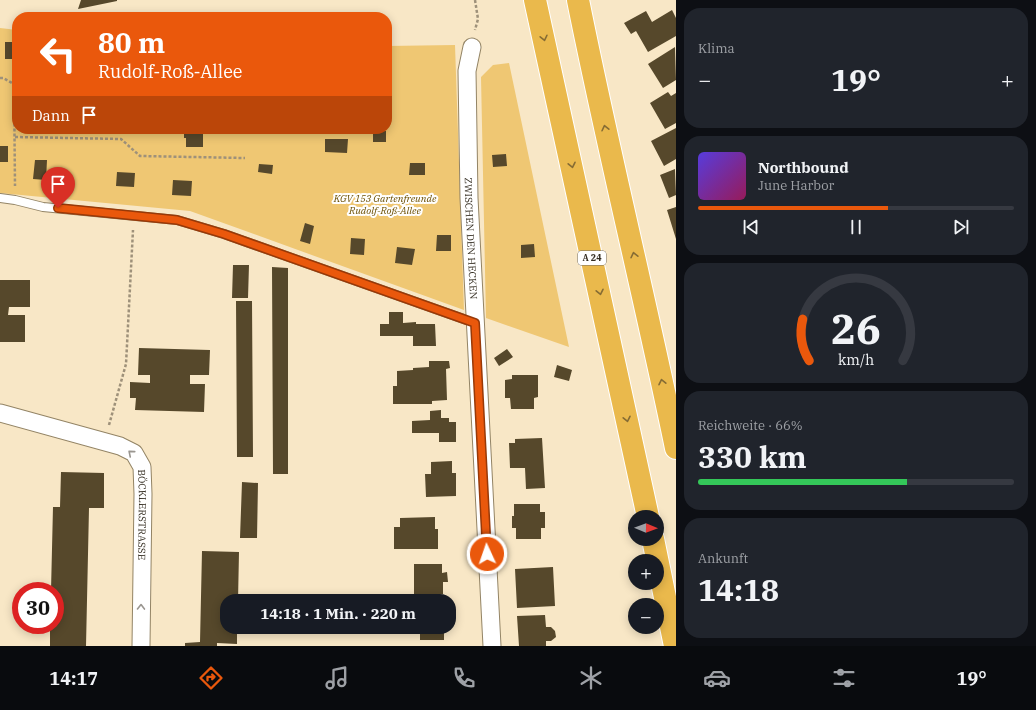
<!DOCTYPE html>
<html lang="de">
<head>
<meta charset="utf-8">
<style>
  body { margin:0; font-family:"IBM Plex Serif",serif; background:#20242c; color:#f1f3f6; height:100vh; display:flex; flex-direction:column; font-size:15px; white-space:nowrap }
  * { box-sizing:border-box; margin:0 }
  p { font-size:13px; color:#9ea1a6 }
  .icon { flex:none; width:22px; height:22px; fill:none; stroke:currentColor; stroke-width:2; stroke-linecap:round; stroke-linejoin:round }
  .map { position:relative; flex:1; overflow:hidden }
  .side { display:flex; flex-direction:column; gap:8px; padding:8px; background:#0d0f14; width:360px }
  .side>* { flex:none }
  .banner { position:absolute; left:12px; top:12px; width:380px; height:122px; border-radius:16px; box-shadow:0 2px 10px #0003; background:#ea580c; color:#fff; overflow:hidden }
  .needle { width:26px; rotate:91deg }
  .tools { position:absolute; left:628px; top:510px; display:grid; gap:8px }
  .tools a { display:grid; place-items:center; width:36px; height:36px; border-radius:50%; background:#171b24; box-shadow:0 2px 10px #0003; font-size:20px }
  .speed { position:absolute; left:12px; top:582px; display:flex; gap:8px; font-size:20px; font-weight:700; text-align:center }
  .speed>* { display:grid; place-content:center; width:52px; height:52px; border-radius:50%; background:#171b24; box-shadow:0 2px 10px #0003; line-height:1 }
  .speed .limit { border:6px solid #d22; background:#fff; color:#111 }
  .pin { position:absolute; display:grid; place-items:center; width:34px; height:34px; color:#fff; margin:-41px -17px; border-radius:50% 50% 50% 0; rotate:-45deg; box-shadow:0 0 4px #0007 }
  .pin .icon { rotate:45deg }
  .me { position:absolute; width:44px; margin:-22px; rotate:357deg; stroke-linejoin:round; filter:drop-shadow(0 0 3px #0008) }
  .turn { display:flex; align-items:center; gap:14px; height:84px; padding:0 20px; font-size:18px }
  .turn .icon { width:52px; height:52px; stroke-width:2.5 }
  .turn b { display:block; font-size:28px; line-height:34px }
  .then { display:flex; align-items:center; height:38px; padding:0 20px; background:#0003; gap:8px; font-size:15px }
  .big { font-size:30px; font-weight:800; line-height:1.1 }
  .side .card { flex:1; display:flex; flex-direction:column; justify-content:center; gap:6px; min-width:0; padding:0 14px; border-radius:16px; background:#20242c }
  .side .dial { align-items:center; gap:0 }
  .dial svg { height:104px; overflow:visible; fill:none; stroke:#363941; stroke-width:7; stroke-linecap:round; text-anchor:middle }
  .dial text { fill:#f1f3f6; stroke:none }
  .song { display:flex; align-items:center; gap:12px }
  .cover { width:48px; height:48px; border-radius:6px; background:linear-gradient(135deg,hsl(250 70% 55%),hsl(330 70% 35%)) }
  .played { height:4px; border-radius:2px; background:linear-gradient(90deg,#ea580c 60%,#363941 60%) }
  .keys { display:flex; justify-content:space-around; direction:ltr }
  .heat { display:flex; justify-content:space-between; align-items:center; font-size:22px; direction:ltr }
  .charge { height:6px; border-radius:3px; background:linear-gradient(90deg,#34c759 66%,#363941 0) }
  .trip { position:absolute; left:220px; top:594px; width:236px; height:40px; border-radius:16px; background:#171b24; box-shadow:0 2px 10px #0003; font-weight:800; line-height:40px; text-align:center }
  .dock { display:flex; height:64px; justify-content:space-around; align-items:center; background:#090b0e; color:#9ea1a6 }
  .dock .icon { width:28px; height:28px }
  .dock .active { color:#ea580c }
  .dock b { font-size:18px; color:#f1f3f6 }
  main { display:flex; flex:1; min-height:0 }
  .map>svg:first-child { display:block }
  .green { fill:#efc773 }
  .building { fill:#56482b }
  .lines { fill:none; stroke-linecap:round; stroke-linejoin:round }
  .lane-casing { stroke:#938465; stroke-width:10 }
  .street-casing { stroke:#938465; stroke-width:19 }
  .highway-casing { stroke:#fff; stroke-width:24 }
  .path { stroke:#9e917a; stroke-width:2.5; stroke-dasharray:3 2; stroke-linecap:butt }
  .lane { stroke:#fff; stroke-width:8 }
  .street { stroke:#fff; stroke-width:17 }
  .highway { stroke:#eab94c; stroke-width:22 }
  .oneway { stroke:#866c34 }
  .oneway2 { stroke:#9a9690 }
  .route-casing { stroke:#983908; stroke-width:10 }
  .route { stroke:#ea580c; stroke-width:7 }
  .labels { text-anchor:middle; stroke-width:4; stroke-linejoin:round; paint-order:stroke }
  .shield { fill:#fff; stroke:#716c64; stroke-width:1 }
  .shield-label { font-size:9px; font-weight:bold; fill:#342d21 }
  .park-label { font-size:10px; font-style:italic; fill:#6c5004; stroke:#fff }
  .street-label { font-size:10px; fill:#342d21; stroke:#fff }
</style>
</head>
<body>
<main>
<div class="map">
<svg width="676" height="646" viewBox="0 0 676 646">
  <rect width="100%" height="100%" fill="#f8e7c6"/>
  <path class="green" d="M0,28L17,30V129H387V46L455,45L464,310L190,211L0,193Z
    M509,63L569,347L486,318L481,77L493,65Z"/>
  <path class="building" d="M81,0H117V1L78,9Z
    M672,10L676,18V36L648,52L636,31L631,34L624,23L646,11L652,22Z
    M5,42H17V59H5Z
    M675,47L676,80L663,88L648,64Z
    M668,92L671,96L676,93V123L665,129L650,103Z
    M676,128V159L664,166L651,141Z
    M184,129H203V147H186V138H184Z
    M373,131H386V142H373Z
    M325,139H348L347,153L325,152Z
    M0,146H8V162H0Z
    M506,154L507,166L493,167L492,155Z
    M35,160H47L46,180L33,179Z
    M410,163H425V175H409Z
    M259,164L273,165L272,174L258,172Z
    M675,169L676,195L669,198L660,175Z
    M117,172L135,173L134,187L116,186Z
    M173,180L192,181L191,196L172,195Z
    M676,207V239L667,210Z
    M305,223L314,226L310,244L300,241Z
    M437,235H451V251H436Z
    M351,238L365,239L364,255L350,254Z
    M534,244L535,257L521,258V245Z
    M397,247L415,249L412,265L395,263Z
    M233,265H249L248,298H232Z
    M272,267L288,268V474H273Z
    M0,280H30V307H9L8,315H25V342H0Z
    M236,301H252L253,457H237Z
    M389,312H403V323L416,322V324H435L436,346H413V336H380V324H389Z
    M139,348L210,350L209,375H190V384H205L204,412L135,410L136,398H130V382L150,383V375H138Z
    M507,349L513,357L499,366L494,358Z
    M429,361H449L450,368L446,369L447,400L432,401V404H393V386H397V371L413,370V368L429,367Z
    M557,365L572,370L569,381L554,377Z
    M512,375H538V397L534,398V409H511L510,398H505V380L512,379Z
    M441,410V418H449V422H456V442H439V433H412V421L430,420V411Z
    M542,438L545,488L526,489L525,468H510L509,443H515V439Z
    M452,461V473H456V496L426,497L425,474H431V462Z
    M61,472L104,473V508H89L86,646H50V625H55V591H51L53,507H60Z
    M242,482L258,483L257,538H240Z
    M514,504H540V512H545V528H541V539H516V528H512V516H514Z
    M435,517V529H438V549H394V527H400V518Z
    M202,551L239,552L238,601H227V627H237V644L217,643V646H185V643L200,642Z
    M414,564H442V573L447,572L448,582H443V594H414Z
    M553,567L555,606L517,608L515,569Z
    M545,615L546,627H551L555,631L556,637L551,641H546V646H519L517,616Z
    M420,627H447V629H444V640H420Z"/>
  <g class="lines">
    <g class="lane-casing">
      <path id="lane" d="M0,198L15,200L43,207L177,220L224,234L475,323"/>
    </g>
    <g class="street-casing">
      <g id="street">
        <path id="s1" d="M472,47L467,71L469,198L492,646"/>
        <path id="s2" d="M0,413L120,446L134,453L142,467L143,494L141,646"/>
      </g>
    </g>
    <g class="highway-casing">
      <path id="highway" d="M535,0L648,517
        M578,0C608,150 645,298 676,448
        M653,539L675,646"/>
    </g>
    <path class="path" d="M475,0L478,19L475,30
      M0,78H3L14,84L15,186
      M15,137L121,139L140,156L245,158
      M109,425L126,364L133,230"/>
    <use href="#lane" class="lane"/>
    <use href="#street" class="street"/>
    <use href="#highway" class="highway"/>
  </g>
  <defs><path id="oneway-chevron" d="M-2-3.5L2.5 0L-2 3.5" fill="none" stroke-width="1.6" stroke-linecap="round" stroke-linejoin="round"/></defs>
  <g class="oneway">
    <use href="#oneway-chevron" transform="translate(544 38) rotate(77)"/>
    <use href="#oneway-chevron" transform="translate(605 128) rotate(-103)"/>
    <use href="#oneway-chevron" transform="translate(572 165) rotate(78)"/>
    <use href="#oneway-chevron" transform="translate(634 255) rotate(-103)"/>
    <use href="#oneway-chevron" transform="translate(600 292) rotate(78)"/>
    <use href="#oneway-chevron" transform="translate(662 382) rotate(-102)"/>
    <use href="#oneway-chevron" transform="translate(627 419) rotate(78)"/>
  </g>
  <g class="oneway2">
    <use href="#oneway-chevron" transform="translate(131 453) rotate(-140)"/>
    <use href="#oneway-chevron" transform="translate(141 607) rotate(-89)"/>
  </g>
  <g class="lines">
    <g class="route-casing">
      <path id="route" d="M58,208L177,220L224,234L475,323L487,554"/>
    </g>
    <use href="#route" class="route"/>
  </g>
  <g class="labels">
    <rect class="shield" x="578" y="251" width="28" height="14" rx="3"/>
    <g class="shield-label">
      <text x="592" y="261">A 24</text>
    </g>
    <g class="park-label">
      <text x="385" y="202">KGV 153 Gartenfreunde<tspan x="385" dy="12">Rudolf-Roß-Allee</tspan></text>
    </g>
    <g class="street-label">
      <text dy="4" stroke="none"><textPath href="#s1" startOffset="192">ZWISCHEN DEN HECKEN</textPath></text>
      <text dy="4" stroke="none"><textPath href="#s2" startOffset="204">BÖCKLERSTRASSE</textPath></text>
    </g>
  </g>
</svg>
<div class="tools">
<a><svg class="needle" viewBox="-14 -14 28 28"><path d="M0-13l5 13h-10z" fill="#e53935"/><path d="M0 13l5-13h-10z" fill="#9ea1a6"/></svg></a>
<a>+</a>
<a>−</a>
</div>
<div class="speed"><div class="limit">30</div></div>
<div class="pin" style="left:58px;top:208px;background:#d93025"><svg class="icon" aria-label="arrive" viewBox="0 0 24 24"><path d="M6 21V4h12l-3 4 3 4H6"/></svg></div>
<svg class="me" style="left:487px;top:554px" viewBox="-20 -20 40 40"><circle r="17" fill="#ea580c" stroke="#fff" stroke-width="3"/><path d="M0-11L8 9 0 5-8 9z" fill="#fff"/></svg>
<div class="trip">14:18 · 1 Min. · 220 m</div>
<div class="banner">
<div class="turn"><svg class="icon" aria-label="left" viewBox="0 0 24 24"><path d="M17 20v-9H6M10 6l-5 5 5 5"/></svg><div><b>80 m</b>Rudolf-Roß-Allee</div></div>
<div class="then">Dann<svg class="icon" aria-label="arrive" viewBox="0 0 24 24"><path d="M6 21V4h12l-3 4 3 4H6"/></svg></div>
</div>
</div>
<section class="side">
<div class="card"><p>Klima</p>
<div class="heat"><a>−</a><b class="big">19°</b><a>+</a></div>
</div>
<div class="card">
<div class="song"><i class="cover"></i><div><b>Northbound</b><p>June Harbor</p></div></div>
<div class="played"></div>
<div class="keys"><svg class="icon" aria-label="previous" viewBox="0 0 24 24"><path d="M18 5L8 12l10 7zM5 5v14"/></svg><svg class="icon" aria-label="pause" viewBox="0 0 24 24"><path d="M8 5v14M16 5v14"/></svg><svg class="icon" aria-label="next" viewBox="0 0 24 24"><path d="M6 5l10 7-10 7zM19 5v14"/></svg></div>
</div>
<div class="card dial"><svg viewBox="0 0 100 80">
<path d="M14 69A42 42 0 1 1 86 69"/>
<path d="M14 69A42 42 0 0 1 9 37" stroke="#ea580c"/>
<text x="50" y="56" font-size="32" font-weight="700">26</text>
<text x="50" y="72" font-size="11">km/h</text>
</svg></div>
<div class="card"><p>Reichweite · 66%</p><b class="big">330 km</b><div class="charge"></div></div>
<div class="card"><p>Ankunft</p><b class="big">14:18</b></div>
</section>
</main>
<nav class="dock">
<b>14:17</b>
<svg class="icon active" aria-label="directions" viewBox="0 0 24 24"><path d="M12 3l9 9-9 9-9-9zM9 14v-3h6M13 9l2 2-2 2"/></svg>
<svg class="icon" aria-label="music" viewBox="0 0 24 24"><path d="M9 18V5l10-2v13"/><circle cx="6" cy="18" r="3"/><circle cx="16" cy="16" r="3"/></svg>
<svg class="icon" aria-label="phone" viewBox="0 0 24 24"><path d="M5 4h4l2 5-3 2q2 4 5 5l2-3 5 2v4C11 20 4 13 5 4z"/></svg>
<svg class="icon" aria-label="climate" viewBox="0 0 24 24"><path d="M12 3v18M4 7l16 10M4 17L20 7"/></svg>
<svg class="icon" aria-label="car" viewBox="0 0 24 24"><path d="M5 17H2v-5l4-1 3-4h7l3 4 3 1v5h-3M9 17h6M6 11h13"/><circle cx="7" cy="17" r="2"/><circle cx="17" cy="17" r="2"/></svg>
<svg class="icon" aria-label="filters" viewBox="0 0 24 24"><path d="M4 7h16M4 17h16"/><circle cx="9" cy="7" r="2"/><circle cx="15" cy="17" r="2"/></svg>
<b>19°</b>
</nav>
</body>
</html>
